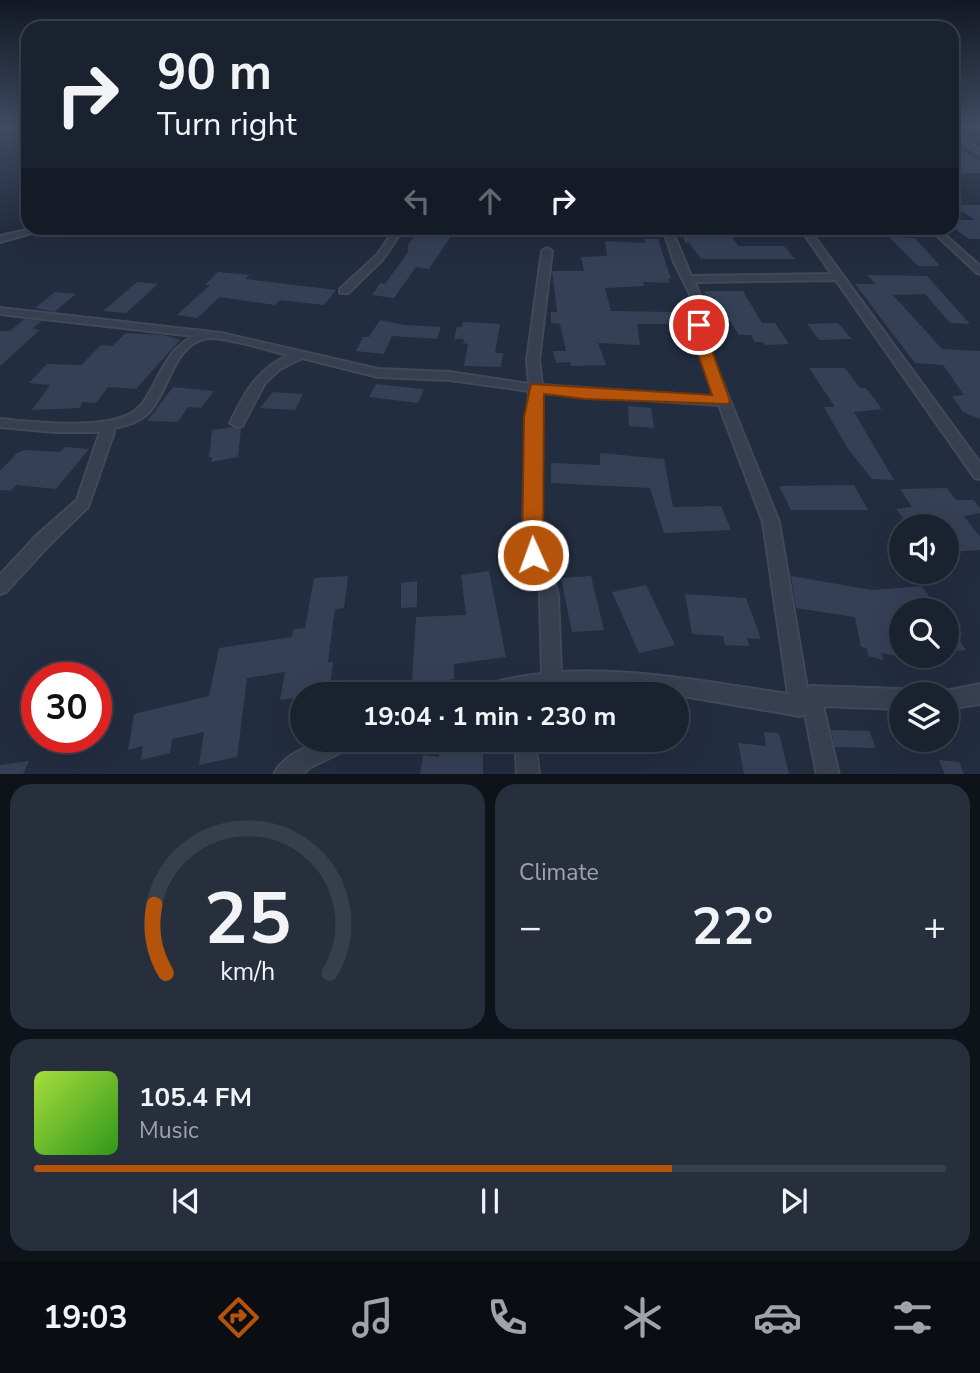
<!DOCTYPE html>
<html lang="en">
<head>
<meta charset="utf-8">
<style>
  body { margin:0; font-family:"Nunito Sans",sans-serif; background:#272f3c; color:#f1f3f6; height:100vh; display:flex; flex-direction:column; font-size:26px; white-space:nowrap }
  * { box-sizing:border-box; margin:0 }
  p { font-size:23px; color:#9fa4ab }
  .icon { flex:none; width:38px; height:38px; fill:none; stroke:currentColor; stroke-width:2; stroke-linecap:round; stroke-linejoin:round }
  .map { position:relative; height:774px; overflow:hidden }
  .side { display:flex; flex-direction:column; gap:10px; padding:10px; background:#0e131a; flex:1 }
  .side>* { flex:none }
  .hud { position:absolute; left:21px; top:21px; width:938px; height:214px; border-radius:21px; box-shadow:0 7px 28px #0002,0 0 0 2px #383f4c; background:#1a2230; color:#f1f3f6; overflow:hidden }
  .controls { position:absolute; left:889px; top:514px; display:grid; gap:14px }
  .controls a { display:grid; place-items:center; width:70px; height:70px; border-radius:50%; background:#1a2230; box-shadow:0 7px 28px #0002,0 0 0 2px #383f4c; font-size:35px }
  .speed { position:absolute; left:21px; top:662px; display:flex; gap:14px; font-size:35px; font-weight:700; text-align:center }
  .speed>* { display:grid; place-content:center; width:91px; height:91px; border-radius:50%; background:#1a2230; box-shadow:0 7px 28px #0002,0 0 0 2px #383f4c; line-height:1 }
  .speed .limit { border:10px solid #d22; background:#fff; color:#111 }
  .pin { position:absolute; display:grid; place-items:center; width:60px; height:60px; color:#fff; margin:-30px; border:4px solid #fff; border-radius:50%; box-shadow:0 2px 7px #0007 }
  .me { position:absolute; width:77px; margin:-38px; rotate:358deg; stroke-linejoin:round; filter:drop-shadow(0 0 5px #0008) }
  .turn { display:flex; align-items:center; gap:24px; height:147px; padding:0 21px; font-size:32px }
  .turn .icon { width:91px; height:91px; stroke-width:2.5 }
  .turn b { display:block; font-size:49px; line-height:60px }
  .lanes { display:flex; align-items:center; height:66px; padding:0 21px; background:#0003; justify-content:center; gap:35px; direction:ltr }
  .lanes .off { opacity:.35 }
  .big { font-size:52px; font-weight:700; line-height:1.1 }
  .side .tile { flex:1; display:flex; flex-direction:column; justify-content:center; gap:10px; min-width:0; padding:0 24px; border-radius:21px; background:#272f3c }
  .side .dial { align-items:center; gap:0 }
  .dial svg { height:182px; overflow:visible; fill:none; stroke:#383f4c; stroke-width:7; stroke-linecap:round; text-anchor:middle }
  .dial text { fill:#f1f3f6; stroke:none }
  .song { display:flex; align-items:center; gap:21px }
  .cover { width:84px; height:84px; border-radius:10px; background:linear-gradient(135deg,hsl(80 70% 55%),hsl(110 70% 35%)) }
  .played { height:7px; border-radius:4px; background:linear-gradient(90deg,#b45309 70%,#383f4c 70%) }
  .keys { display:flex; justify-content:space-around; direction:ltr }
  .heat { display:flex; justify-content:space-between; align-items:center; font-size:38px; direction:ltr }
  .side .tiles { flex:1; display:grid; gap:10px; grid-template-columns:1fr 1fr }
  .tile:last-child { grid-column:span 2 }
  .trip { position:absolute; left:290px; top:682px; width:399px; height:70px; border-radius:35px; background:#1a2230; box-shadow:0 7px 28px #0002,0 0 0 2px #383f4c; font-weight:700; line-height:70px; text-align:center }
  .tab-bar { display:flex; height:112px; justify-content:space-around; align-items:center; background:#0a0e13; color:#9fa4ab }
  .tab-bar .icon { width:49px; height:49px }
  .tab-bar .selected { color:#b45309 }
  .tab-bar b { font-size:32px; color:#f1f3f6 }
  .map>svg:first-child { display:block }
  .building { fill:#354057 }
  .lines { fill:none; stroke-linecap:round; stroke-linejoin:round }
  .minor-casing { stroke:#414859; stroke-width:4 }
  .minor { fill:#373f50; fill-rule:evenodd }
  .route { fill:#b45309; stroke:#753606; stroke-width:2 }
</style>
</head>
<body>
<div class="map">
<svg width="980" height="775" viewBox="0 0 980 775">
  <rect width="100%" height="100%" fill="#232d40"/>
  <path class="building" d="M952,144L980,161V173H952Z
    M953,205H980V239H969L952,227V220H975Z
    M680,228H727L738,246H784L795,259H701L689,243H685Z
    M419,230L453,233L429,269L416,267L394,298L372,295L380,283L385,284L408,252V245Z
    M889,237L915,238L940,266H918Z
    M644,239H658L671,279H668L669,283L643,282L644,286L605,288L611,311L674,312L678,324H637L640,345L598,343L606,365L571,366L570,362L556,363L553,351H566L560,324L551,323V312H557L552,271H584L581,257L607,256L605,241L645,243Z
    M218,272L249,275L246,279L336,290L324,305L280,300L275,305L220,297L197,318L177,315L210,285H205Z
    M868,275L927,276L970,324L950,323L925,294L893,295L942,349L980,351V419L963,412L952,396L964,395L943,365L915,363L855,284H875Z
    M137,282L158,284L126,313L103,311Z
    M704,291H743L762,323H775L789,344L765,345L763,342H755L751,335H739L728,318H721L718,312H714Z
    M55,292L76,294L54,312L35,308Z
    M25,319L42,321L32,329L40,330L0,366V331H10Z
    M380,320L404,325L441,327L437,339L392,336L384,354L356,351L363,337H369Z
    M463,322L500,324L495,353H503L501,367L464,366L468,344L463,343L464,339H454L457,327H462Z
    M838,323L852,339L819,340L807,324Z
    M126,333L164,335L180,340L136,389L108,387L96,403L83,402L79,408L32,410L50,385L29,383L47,364L81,365L101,345L112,346Z
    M809,368H845L860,388H866L882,409L854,412L894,480L872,479L848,449L824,407H835Z
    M376,384L424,389L418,403L369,397Z
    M173,387L214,391L201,408L188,407L178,422L147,421Z
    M273,392L303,394L295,410L260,408Z
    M628,406L651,408L654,428L629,426Z
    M232,427L241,429L238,457L211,462L212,457H209L212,430Z
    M65,447L89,449L56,489L16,485L11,491L0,490V471L17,453L24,450L60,452Z
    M600,453L664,459L673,507L721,506L731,530L664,533L650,488L551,483V463L600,465Z
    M854,485L868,510H791L779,486Z
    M947,488L956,500H974L980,508V513L964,516L980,537V550L947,552V527H910L896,509L912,507L900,489Z
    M489,571L506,657L454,664V679L446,680V683L412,681L416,617L466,615L461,575Z
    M348,576L344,608L335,609L328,662H333L330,687L325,688L324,694L280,700L285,672L247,678L237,757L199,765L204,732L172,739L170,753L141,760L143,746L128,750L134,714L209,696L219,648L292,637L293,629L305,628L314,578Z
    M591,576L604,630L572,632L561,578Z
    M791,576L872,590L922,586L939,611H895L901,636V657L882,653L883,660L868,656L867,648L861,647L855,617L796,608Z
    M417,581V607L401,608V583Z
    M646,585L675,645L639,653L612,592Z
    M685,594L746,598L761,639L747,638L749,646L725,645L723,636L692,634Z
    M947,622L966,650L947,652Z
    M831,730L869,731L876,748L835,747Z
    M764,732L779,733L789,774H744L738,743L766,746Z
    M440,740H483V774H420L423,755L439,757Z
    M939,760L959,762L964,774H945Z
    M29,761L23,774H0V765Z"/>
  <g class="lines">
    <g class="minor-casing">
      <path id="minor" d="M952,129L980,150V155L952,134Z
        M36,228H49L0,242V236Z
        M396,228H404L383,259L348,293H340V289L377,255Z
        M663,228H671L691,276L832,274L800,228H808L980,463V479L975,478L836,280L694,282C704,301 707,317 701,338L710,351L779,522L807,688L811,686L901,689L908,692L909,695H901V709L823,706L839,775H817L805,714L800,716L677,695L642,692L602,689L563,690L524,695H475L478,688C498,680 521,676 542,674L540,595L537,578L525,555L523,526L527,417L529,391L450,380L378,377L302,358L280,369L265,383L242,426L237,427L230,423C244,394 258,368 289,355C270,351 227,337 210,338C175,340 169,389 151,410C142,421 126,426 113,428L114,432L88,507L49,545L6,592L0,594V575L37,535L77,500L100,432H55L0,427V419C34,422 99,430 130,414C138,410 144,403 148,395C162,372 168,349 194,336L0,314V308L221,333L378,369L450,372L529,384L527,360L542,251L547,248L552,251L539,360L542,385L716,397L698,351L689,338L694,325L693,300L674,262ZM542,393L719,405L763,522L788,694C713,683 638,668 561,672L558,595L553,578L541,555L539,526V417Z
        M929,228H937L980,266V274L977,273Z
        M980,684V704L947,709V695H939L940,692Z
        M322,740H355L352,747L309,768L302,775H274C281,756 306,748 322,740Z
        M515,740H535L539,775H517Z"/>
    </g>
    <use href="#minor" class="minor"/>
  </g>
  <linearGradient id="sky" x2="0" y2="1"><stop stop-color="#131923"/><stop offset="0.54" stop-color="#3f4c64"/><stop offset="1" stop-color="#3f4c64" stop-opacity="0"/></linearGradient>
  <rect width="980" height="233" fill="url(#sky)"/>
  <path class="route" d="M699,321L706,325L702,338L712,351L730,401L728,404L585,399L544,394L543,555L540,561L533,564L525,561L522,555L524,417L531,384L712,395L697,351L688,338L692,325Z"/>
</svg>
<div class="controls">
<a><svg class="icon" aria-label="sound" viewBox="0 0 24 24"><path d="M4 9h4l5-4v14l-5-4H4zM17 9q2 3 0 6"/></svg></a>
<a><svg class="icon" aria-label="search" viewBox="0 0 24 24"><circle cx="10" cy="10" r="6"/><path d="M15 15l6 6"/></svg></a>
<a><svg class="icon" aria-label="layers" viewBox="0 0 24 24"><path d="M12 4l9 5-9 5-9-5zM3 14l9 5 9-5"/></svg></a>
</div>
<div class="speed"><div class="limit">30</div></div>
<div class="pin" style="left:699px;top:325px;background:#d93025"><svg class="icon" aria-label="arrive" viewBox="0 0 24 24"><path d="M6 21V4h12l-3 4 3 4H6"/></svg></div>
<svg class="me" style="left:533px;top:555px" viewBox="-20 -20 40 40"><circle r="17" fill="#b45309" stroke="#fff" stroke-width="3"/><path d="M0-11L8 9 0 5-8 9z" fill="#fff"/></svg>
<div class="trip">19:04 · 1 min · 230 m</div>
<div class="hud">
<div class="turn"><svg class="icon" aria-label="right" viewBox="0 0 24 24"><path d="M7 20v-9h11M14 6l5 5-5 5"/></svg><div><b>90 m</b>Turn right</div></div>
<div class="lanes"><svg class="icon off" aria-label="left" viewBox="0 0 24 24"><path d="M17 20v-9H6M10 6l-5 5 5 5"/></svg><svg class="icon off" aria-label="ahead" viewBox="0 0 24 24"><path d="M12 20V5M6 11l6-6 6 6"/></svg><svg class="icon" aria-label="right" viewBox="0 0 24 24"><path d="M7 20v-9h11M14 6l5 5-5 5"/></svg></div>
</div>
</div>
<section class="side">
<div class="tiles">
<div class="tile dial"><svg viewBox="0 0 100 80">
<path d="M14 69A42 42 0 1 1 86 69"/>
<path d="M14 69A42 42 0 0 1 9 39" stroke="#b45309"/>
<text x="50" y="56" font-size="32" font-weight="700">25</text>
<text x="50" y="72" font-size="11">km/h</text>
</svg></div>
<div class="tile"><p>Climate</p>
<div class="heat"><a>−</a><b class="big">22°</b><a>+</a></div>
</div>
<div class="tile">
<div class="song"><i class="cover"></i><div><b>105.4 FM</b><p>Music</p></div></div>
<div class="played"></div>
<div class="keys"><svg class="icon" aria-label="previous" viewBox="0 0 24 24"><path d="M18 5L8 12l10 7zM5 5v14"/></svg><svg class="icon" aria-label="pause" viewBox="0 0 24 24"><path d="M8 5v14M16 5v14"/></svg><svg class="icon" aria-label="next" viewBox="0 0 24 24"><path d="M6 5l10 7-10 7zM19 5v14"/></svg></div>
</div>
</div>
</section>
<nav class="tab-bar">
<b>19:03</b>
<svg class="icon selected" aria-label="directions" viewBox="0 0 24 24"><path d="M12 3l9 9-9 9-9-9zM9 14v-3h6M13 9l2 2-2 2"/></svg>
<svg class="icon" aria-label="music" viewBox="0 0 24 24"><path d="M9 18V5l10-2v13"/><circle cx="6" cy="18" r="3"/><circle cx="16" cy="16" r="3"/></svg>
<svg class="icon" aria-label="phone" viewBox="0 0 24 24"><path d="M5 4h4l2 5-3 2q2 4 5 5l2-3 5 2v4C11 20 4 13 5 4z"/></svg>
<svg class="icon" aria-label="climate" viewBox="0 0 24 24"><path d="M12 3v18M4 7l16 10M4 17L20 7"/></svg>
<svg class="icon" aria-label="car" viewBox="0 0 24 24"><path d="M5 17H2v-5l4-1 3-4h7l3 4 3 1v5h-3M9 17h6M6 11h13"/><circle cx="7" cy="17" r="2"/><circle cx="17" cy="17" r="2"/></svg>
<svg class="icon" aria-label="filters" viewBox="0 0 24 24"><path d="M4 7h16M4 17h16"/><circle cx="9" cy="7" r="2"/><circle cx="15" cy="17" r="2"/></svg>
</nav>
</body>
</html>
